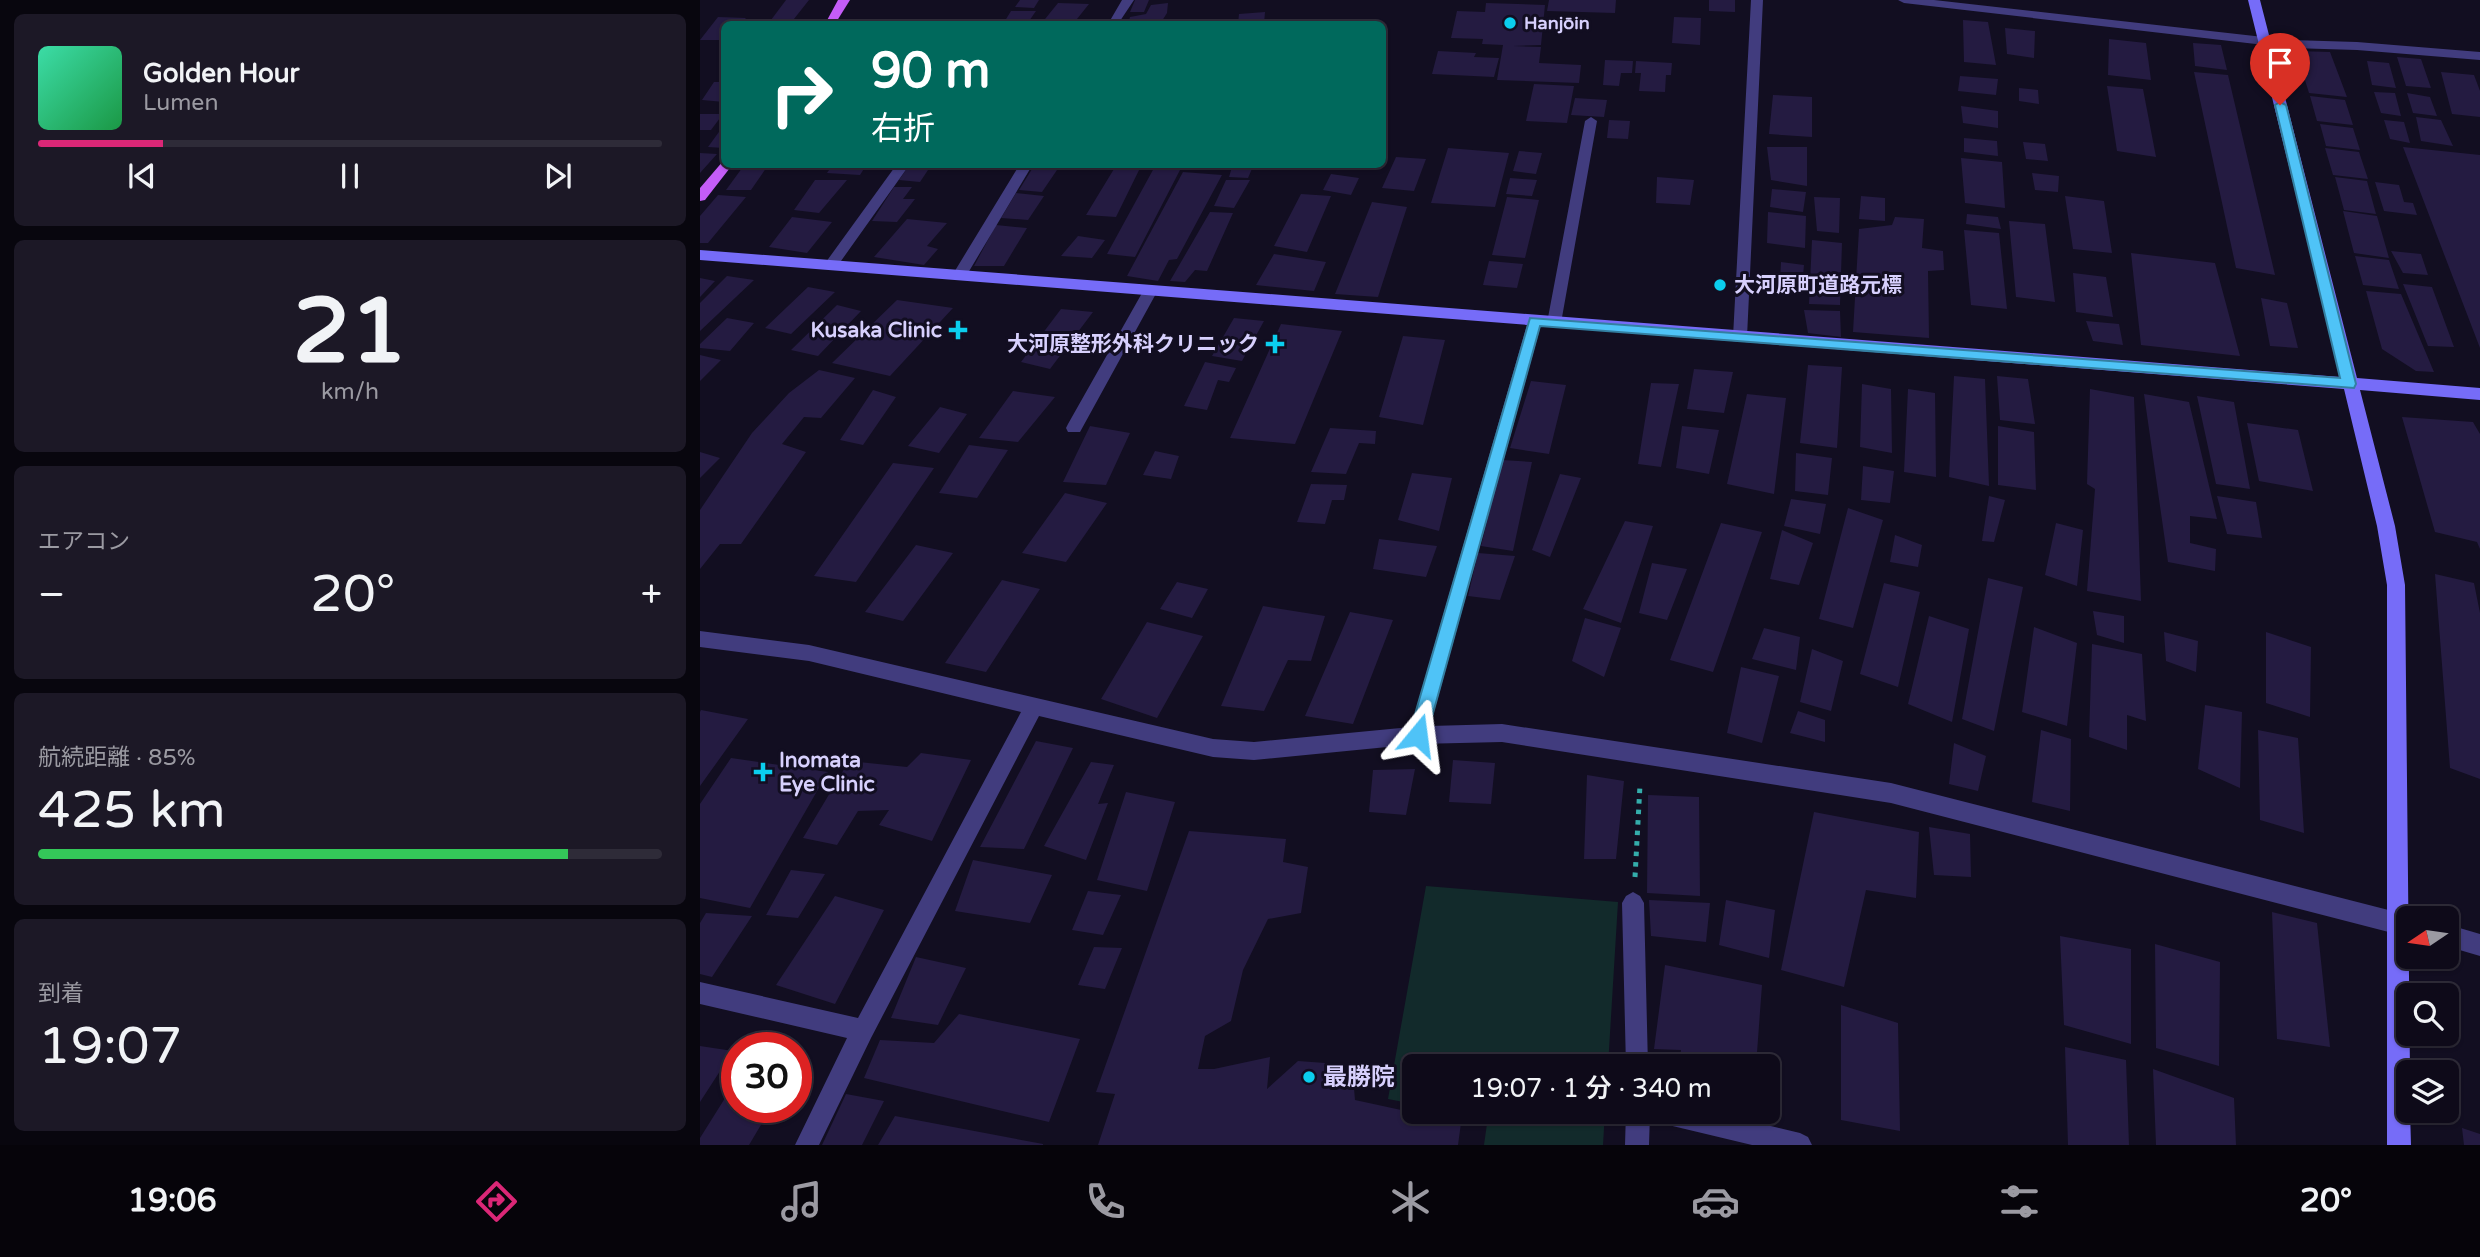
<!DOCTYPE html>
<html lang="ja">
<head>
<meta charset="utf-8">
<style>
  body { margin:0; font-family:"Varela Round","Noto Sans JP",sans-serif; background:#1c1826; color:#f1f3f6; height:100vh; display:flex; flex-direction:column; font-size:26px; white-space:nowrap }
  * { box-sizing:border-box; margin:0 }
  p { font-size:23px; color:#9b9aa2 }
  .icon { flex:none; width:38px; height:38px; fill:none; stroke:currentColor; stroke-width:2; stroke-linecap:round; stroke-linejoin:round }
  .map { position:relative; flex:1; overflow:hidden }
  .details { display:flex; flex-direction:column; gap:14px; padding:14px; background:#08060e; width:700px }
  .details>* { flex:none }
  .banner { position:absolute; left:21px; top:21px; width:665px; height:147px; border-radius:10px; box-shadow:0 2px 5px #0004,0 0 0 2px #2e2b38; background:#00695c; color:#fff; overflow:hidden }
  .needle { width:46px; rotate:257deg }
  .controls { position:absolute; left:1696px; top:906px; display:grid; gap:14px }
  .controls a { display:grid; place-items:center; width:63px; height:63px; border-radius:10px; background:#0e0a19; box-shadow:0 2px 5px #0004,0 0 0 2px #2e2b38; font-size:35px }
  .speed { position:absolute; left:21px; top:1032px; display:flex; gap:14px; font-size:35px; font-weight:700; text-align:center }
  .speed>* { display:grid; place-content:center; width:91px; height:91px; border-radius:50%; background:#0e0a19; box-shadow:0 2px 5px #0004,0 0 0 2px #2e2b38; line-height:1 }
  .speed .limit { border:10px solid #d22; background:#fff; color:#111 }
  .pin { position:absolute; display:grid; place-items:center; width:60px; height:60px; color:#fff; margin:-72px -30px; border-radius:50% 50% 50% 0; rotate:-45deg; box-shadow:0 0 7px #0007 }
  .pin .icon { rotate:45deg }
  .me { position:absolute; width:77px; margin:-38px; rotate:16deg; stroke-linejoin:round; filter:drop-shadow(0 0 5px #0008) }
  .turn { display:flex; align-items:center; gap:24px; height:147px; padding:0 35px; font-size:32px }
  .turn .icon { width:91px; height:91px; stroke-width:2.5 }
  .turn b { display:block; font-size:49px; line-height:60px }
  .big { font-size:52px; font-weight:600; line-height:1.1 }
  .details .widget { flex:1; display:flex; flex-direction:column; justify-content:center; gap:10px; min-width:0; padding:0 24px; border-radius:10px; background:#1c1826 }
  .details .dial { align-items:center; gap:0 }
  .dial b { font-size:91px; line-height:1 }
  .song { display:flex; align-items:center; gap:21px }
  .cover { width:84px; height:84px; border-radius:10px; background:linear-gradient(135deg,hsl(160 70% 55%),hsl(140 70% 35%)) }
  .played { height:7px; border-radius:4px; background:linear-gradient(90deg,#db2777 20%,#2e2b38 20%) }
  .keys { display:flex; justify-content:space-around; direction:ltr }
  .heat { display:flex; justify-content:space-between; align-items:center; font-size:38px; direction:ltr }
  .charge { height:10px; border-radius:5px; background:linear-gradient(90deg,#34c759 85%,#2e2b38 0) }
  .trip { position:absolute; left:702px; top:1054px; width:378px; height:70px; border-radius:10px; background:#0e0a19; box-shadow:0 2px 5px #0004,0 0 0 2px #2e2b38; font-weight:600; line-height:70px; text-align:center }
  .dock { display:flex; height:112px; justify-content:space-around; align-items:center; background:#06040a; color:#9b9aa2 }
  .dock .icon { width:49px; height:49px }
  .dock .selected { color:#db2777 }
  .dock b { font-size:32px; color:#f1f3f6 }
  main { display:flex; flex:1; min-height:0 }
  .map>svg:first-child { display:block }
  .green { fill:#122a2b }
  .building { fill:#241b41 }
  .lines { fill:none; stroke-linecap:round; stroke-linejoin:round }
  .path { stroke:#34adab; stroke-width:5; stroke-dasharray:4.5 6; stroke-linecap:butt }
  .street { fill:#413c7e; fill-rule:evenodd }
  .secondary { fill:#766cf8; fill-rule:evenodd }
  .primary { fill:#c45df7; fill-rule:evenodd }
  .route { fill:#4fc3f7; stroke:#337fa1; stroke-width:2 }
  .poi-dot { fill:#0bceee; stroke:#120e21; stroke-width:2.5 }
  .labels { text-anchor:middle; stroke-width:6; stroke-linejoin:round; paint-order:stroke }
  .far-poi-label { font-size:18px; font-weight:bold; fill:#d7d0fd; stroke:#120e21; text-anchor:start }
  .poi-label { font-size:21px; font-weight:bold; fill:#d7d0fd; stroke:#120e21; text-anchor:start }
  .near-poi-label { font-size:24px; font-weight:bold; fill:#d7d0fd; stroke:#120e21; text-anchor:start }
</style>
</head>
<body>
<main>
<section class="details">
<div class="widget">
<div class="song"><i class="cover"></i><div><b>Golden Hour</b><p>Lumen</p></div></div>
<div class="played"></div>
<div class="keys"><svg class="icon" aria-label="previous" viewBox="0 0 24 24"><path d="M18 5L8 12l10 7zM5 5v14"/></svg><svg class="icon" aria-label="pause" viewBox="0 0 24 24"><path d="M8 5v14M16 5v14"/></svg><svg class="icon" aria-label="next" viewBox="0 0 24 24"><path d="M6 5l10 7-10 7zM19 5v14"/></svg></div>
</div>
<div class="widget dial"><b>21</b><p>km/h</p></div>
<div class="widget"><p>エアコン</p>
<div class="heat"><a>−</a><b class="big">20°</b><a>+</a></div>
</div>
<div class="widget"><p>航続距離 · 85%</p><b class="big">425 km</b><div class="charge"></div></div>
<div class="widget"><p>到着</p><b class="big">19:07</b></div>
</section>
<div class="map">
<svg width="1780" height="1145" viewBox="0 0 1780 1145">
  <rect width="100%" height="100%" fill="#120e21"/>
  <path class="green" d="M726,886L918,902L908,1066H714V1104L688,1099Z
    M755,1111H905L903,1145H784L788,1117Z"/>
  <path class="building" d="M86,0H109L90,24H68Z
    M320,0H339L334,8L315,7Z
    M435,0H449L444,12H430Z
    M849,0H916L915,13L847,11Z
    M1009,0H1035V12L1009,11Z
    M358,3L389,4L373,24H341Z
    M468,3L467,13L460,24H428L430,17L446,14L451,5Z
    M786,3L845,5L841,45L813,46L841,47L839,63L881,65L879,83L797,80L803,45L782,44L783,39L751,38L757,11L785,12Z
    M311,11H336L327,24H303Z
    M565,12L564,24H538L539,14Z
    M18,17L46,18L40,24H24V40H0Z
    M974,17L1001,18L1000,45L972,43Z
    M1263,20L1288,22L1296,65L1264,62Z
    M1305,28L1335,31L1334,58L1307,54Z
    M1409,39L1446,43L1451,80L1408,75Z
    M1493,43L1521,45L1527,70L1495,66Z
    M738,51L776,53L774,57L799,58L794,77L732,74Z
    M1596,51L1630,52L1647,97L1609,93Z
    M1697,57L1721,59L1731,88L1706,86Z
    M905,60L933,61L932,73H921L919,86L903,85Z
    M936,61L972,63L971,75H966L965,92L939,91L941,73H935Z
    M1667,61L1689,63L1696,88L1672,85Z
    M1494,72L1528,75L1575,275L1536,268Z
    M1741,72L1774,75L1780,91V117L1752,114Z
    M1260,76L1298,79L1296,95L1258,91Z
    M14,82H24V102L2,100Z
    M834,84L874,86L867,123L826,121Z
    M1407,86L1443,89L1456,157L1417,151Z
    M1319,88L1338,90L1339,104L1319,101Z
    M1674,92L1695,93L1701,116L1681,113Z
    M1707,93L1730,97L1737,116L1713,113Z
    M1073,95L1112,97V137L1069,134Z
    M1610,96L1645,100L1653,125L1617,121Z
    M875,98L907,100L904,117L871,115Z
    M1261,106L1298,111V128L1263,123Z
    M0,114H23L11,130H0Z
    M1716,117L1741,120L1753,146L1721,141Z
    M909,120L930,121L928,139L907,138Z
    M1684,120L1704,122L1710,143L1690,139Z
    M1620,124L1653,128L1660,150L1626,146Z
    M24,125V148L8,147Z
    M1264,138L1297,141L1298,156L1264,152Z
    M1323,142L1345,144L1348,161L1326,159Z
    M1067,147H1107V186L1071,180Z
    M1703,147L1780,155V348Z
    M748,148L809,153L795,207L731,203Z
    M1625,148L1659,152L1668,179L1633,175Z
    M819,151L842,153L836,174L813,171Z
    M0,153L17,154L0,173Z
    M696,157L726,159L714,191L682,188Z
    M1261,158L1302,162L1305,208L1265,203Z
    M45,164H69L51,190H26Z
    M79,164H110L107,170L76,168Z
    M133,164H167L160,175L127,173Z
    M210,164H232L220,182L199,180Z
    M249,164H280L276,170L246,169Z
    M417,164H442L416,217L386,215Z
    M533,164H554L548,178L529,177Z
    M454,168L480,170L435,257L407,254Z
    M332,169L357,170L342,192L319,190Z
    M483,172L522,175L477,259L469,260L458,281L427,276Z
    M1332,173L1359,176L1358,192L1335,190Z
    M631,174L659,178L651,195L623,190Z
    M957,177L994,180L990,205L956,203Z
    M1635,177L1667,181L1676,214L1644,210Z
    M810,178L837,180L832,196L806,194Z
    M115,180H147L119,213L94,210Z
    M526,180H550L534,208L514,206Z
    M1675,182L1699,185L1704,202L1713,203L1717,215L1684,211Z
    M194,187H212L203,199H215L197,222L172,221Z
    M1072,189L1106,192L1103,212L1070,207Z
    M316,193L344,196L328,220L301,218Z
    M601,194L631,196L607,252L574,246Z
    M18,195L46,197L8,243H0V216Z
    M1161,196L1185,198V221L1159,219Z
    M1365,196L1404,201L1412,253L1373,249Z
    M807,197L839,200L825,258L792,255Z
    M1114,197L1140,198L1139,233L1117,231Z
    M672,202L707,207L678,297L635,294Z
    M1643,211L1677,216L1689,258L1654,253Z
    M510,212L533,213L507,271L495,270L485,282L470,281Z
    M1068,212L1106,216L1105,248L1067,243Z
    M1267,214L1298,217L1301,229L1266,224Z
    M92,217L132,222L107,253L69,247Z
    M1195,217L1224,219L1222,248L1243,251L1244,270L1228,271L1229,338L1153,332L1159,229L1192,225Z
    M207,219L247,223L227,246L238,249L224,265L174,257Z
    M1309,221L1345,224L1355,302L1316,297Z
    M296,225L327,228L304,266H274Z
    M1264,230L1299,233L1307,309L1271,305Z
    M378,236L405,240L392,258L361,256Z
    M1112,240L1142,243L1140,305L1109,304Z
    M1691,251L1721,254L1728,275L1703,273Z
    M1431,253L1515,263L1540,356L1441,345Z
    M574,254L626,262L614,291L556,285Z
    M1655,256L1689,260L1699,289L1663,285Z
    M789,261L823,264L817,288L783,285Z
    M1081,262L1104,265L1102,286L1080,283Z
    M1373,273L1406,277L1413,317L1376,312Z
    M27,276L54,280L0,331V303Z
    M0,278L15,281L0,297Z
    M1703,284L1732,287L1754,347L1728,346Z
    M108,287L135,292L91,334L65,328Z
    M1666,291L1701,294L1734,372L1716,371L1682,349Z
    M1561,298L1587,303L1598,348L1570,346Z
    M197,300L253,308L190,376L132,363Z
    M137,305L161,311L118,356L91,350Z
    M361,309L393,312L350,369L321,362Z
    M1104,310L1140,311L1141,337L1108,333Z
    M27,318L54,323L30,351L0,348V344Z
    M534,318L564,321L542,361L512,356Z
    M1386,321L1419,324L1423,345L1393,341Z
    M581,324L642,331L595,444L530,438Z
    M703,336L745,340L723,425L679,417Z
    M0,355L21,360L0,381Z
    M505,362L536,368L529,382L518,380L507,410L484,406Z
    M1108,365L1142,367L1137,448L1100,443Z
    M994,369L1033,372L1024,413L987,409Z
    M119,370L155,378L121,418L104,417L82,444L106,452L41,544H20L0,569V510L52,433L89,393Z
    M1254,376L1285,379L1289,486L1249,477Z
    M1297,376L1328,379L1335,424L1300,420Z
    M831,381L866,385L849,454L810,448Z
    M951,383L979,384L961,467L938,464Z
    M1162,384L1191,389L1192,453L1160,447Z
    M1208,389L1235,393L1236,477L1204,472Z
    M1390,389L1434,397L1441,601L1387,591L1395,489L1387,484Z
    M173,390L196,397L163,445L140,440Z
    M313,391L355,397L318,442L279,438Z
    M1047,394L1086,398L1074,494L1027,484Z
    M1444,394L1489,402L1517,519L1490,516V543L1516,549L1515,571L1468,562Z
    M1497,396L1534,402L1550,489L1516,484Z
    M240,407L267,414L239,453L208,446Z
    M1702,417L1773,422L1780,434V549L1777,542L1735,532Z
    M1547,423L1598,430L1613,491L1559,481Z
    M390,426L430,433L406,485L363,482Z
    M982,426L1019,430L1009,474L976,468Z
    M1298,426L1334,432L1336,490L1298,485Z
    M630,428L676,431L675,444L659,443L646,474L611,472Z
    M269,445L308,450L277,498L239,493Z
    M455,451L479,456L471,479L443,475Z
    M0,452L20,458L0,478Z
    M1096,453L1132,458L1128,495L1095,491Z
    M802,460L832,462L813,551L781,546Z
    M193,463L234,468L156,582L114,576Z
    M1163,466L1194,471L1190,503L1161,500Z
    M712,473L752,478L739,531L698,520Z
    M860,474L881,478L850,557L832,550Z
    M611,484L647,485L644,500H632L625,524L597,522Z
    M365,493L407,503L366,562L322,553Z
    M1289,496L1305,500L1294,542L1282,541Z
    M1517,496L1556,502L1562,538L1527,534Z
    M1091,499L1126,504L1120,534L1084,526Z
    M1148,508L1183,520L1153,628L1119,619Z
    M925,521L953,526L921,623L883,609Z
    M1021,523L1062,532L1013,672L970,660Z
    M1356,523L1383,530L1377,586L1345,575Z
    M1082,530L1113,543L1099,585L1070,579Z
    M1195,535L1222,545L1218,567L1190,562Z
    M679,539L737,546L726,577L673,569Z
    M216,545L253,553L203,621L165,612Z
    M778,553L815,556L800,600L768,596Z
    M952,563L987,569L967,620L939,613Z
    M1735,574L1774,583L1780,613V779L1750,768Z
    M1288,578L1323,587L1294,731L1262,719Z
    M302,580L340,589L286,672L245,663Z
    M477,582L508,589L492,618L460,609Z
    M1184,583L1220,592L1198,687L1160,674Z
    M563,606L625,616L611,661L588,660L564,711L521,706Z
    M1393,611L1424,616V643L1397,635Z
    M650,612L693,620L653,724L605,716Z
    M1229,616L1269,629L1252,722L1208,704Z
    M885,618L921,628L904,677L872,661Z
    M447,622L503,636L457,718L401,699Z
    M1334,627L1377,643L1367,726L1322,712Z
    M1064,628L1100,637L1096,670L1052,659Z
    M1464,632L1498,641L1496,672L1466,661Z
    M1566,632L1611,647L1610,717L1566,703Z
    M1392,644L1442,654L1446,721L1427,715V750L1389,737Z
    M1112,649L1143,661L1131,711L1100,702Z
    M1041,667L1079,676L1062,743L1027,733Z
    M1505,705L1542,712L1540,788L1498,769Z
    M1,710L48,719L0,786V712Z
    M1098,711L1125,720V742L1090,733Z
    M1341,730L1371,739L1370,811L1332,802Z
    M1558,730L1598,738L1604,833L1560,820Z
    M336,741L373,748L324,849L280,847Z
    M1254,743L1286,756L1278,791L1249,784Z
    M221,753L271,760L232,841L179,825L189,810L158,811L137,845L103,838L149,761L207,767Z
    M31,758L128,772L50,908L0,898V804Z
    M753,760L795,763L791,804L749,802Z
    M391,762L414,765L398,804L408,803L386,860L344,846Z
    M715,769L706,815L669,812L673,770Z
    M887,775L924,781L916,859H884Z
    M426,792L475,802L447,891L397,880Z
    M948,795L999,797L1000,896L947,893Z
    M1114,812L1219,832L1216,898L1166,890L1144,987L1081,970Z
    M1229,827L1270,834L1271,877L1234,875Z
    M489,831L586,839L583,862L608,867L601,913L568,919L543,970L531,1021L505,1036L498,1069H514L570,1057L567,1089L598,1061L652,1065L655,1100L761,1123L758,1145H398L415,1094L396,1092Z
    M273,860L352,875L330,923L255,911Z
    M91,870L125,874L98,918L66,915Z
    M388,891L421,895L403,935L372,930Z
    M135,896L184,910L135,1004L76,985Z
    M949,900L1010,903L1006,942L951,936Z
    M1026,900L1075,910L1069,958L1019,945Z
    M1572,912L1617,923L1630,1047L1577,1039Z
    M6,913L52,916L12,977L0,974V923Z
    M1360,936L1431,949V1044L1364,1025Z
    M1455,944L1520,962L1519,1066L1456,1048Z
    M394,947L422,948L405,989L378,985Z
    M216,957L266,968L238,1025L191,1018Z
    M965,965L1062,985L1056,1066H979L981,1050L954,1049Z
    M1141,1005L1198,1023L1200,1131L1141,1120Z
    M259,1014L380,1039L349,1122L164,1078L180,1040L234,1043Z
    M0,1046L33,1051L0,1102Z
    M1365,1047L1426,1060L1429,1145H1368Z
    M1453,1069L1534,1098L1536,1145H1456Z
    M37,1079V1108H71L49,1145H0V1138Z
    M146,1094L184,1101L162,1145H122Z
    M195,1116L343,1144V1145H178Z
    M1762,1128L1780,1134V1145H1764Z"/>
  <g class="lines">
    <path class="path" d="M935,877L940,785"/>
    <path class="street" d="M422,0H434L418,24H408Z
      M1051,0H1063L1047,337L1040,342L1033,337Z
      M1198,0H1234L1591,40L1657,42L1780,52V60L1657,50L1591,48L1204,3Z
      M891,117L897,121L861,323L854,328L847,323L885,121Z
      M197,164H210L136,268H126V262Z
      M320,164H333L265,278H255L253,274Z
      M451,285L458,290L380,432H368L366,428L368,424L446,286Z
      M835,316L842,321L730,726L802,724L1191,783L1708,915L1716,919H1708V937L1191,803L802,742L718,744L554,760L513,757L339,716L171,1038L119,1145H95L147,1038L0,1004V982L158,1018L321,712L109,661L0,647V631L109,645L513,739L554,742L711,727L828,321Z
      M933,892L940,896L944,903L948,1066H926L922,903L926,896Z
      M1746,924L1780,934V956L1746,946Z
      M926,1111H1009L1100,1133L1108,1137L1112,1145H1052L960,1123L952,1119L950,1114L949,1145H925Z"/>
    <path class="secondary" d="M1548,0H1560L1657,378L1780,388V400L1660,390L1695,526L1705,585L1710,1073L1708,1111H1710L1711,1145H1687V585L1677,526L1644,389L0,260V250L1641,377Z"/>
    <path class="primary" d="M138,0H150L135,24H125Z
      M24,160V164H33L5,200L0,201V188Z"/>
  </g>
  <path class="route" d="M1580,102L1586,105L1656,384L1654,388L840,326L727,735L724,741L718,743L712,741L709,735L830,318L1640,378L1575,105Z"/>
  <g class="poi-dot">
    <circle cx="810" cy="23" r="7"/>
    <circle cx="1020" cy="285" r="7"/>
    <path d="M254.5 319.5h7v7h7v7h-7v7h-7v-7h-7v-7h7z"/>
    <path d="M571.5 333.5h7v7h7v7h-7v7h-7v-7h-7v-7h7z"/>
    <path d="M59.5 761.5h7v7h7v7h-7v7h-7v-7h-7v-7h7z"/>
    <circle cx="609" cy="1077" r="7"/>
  </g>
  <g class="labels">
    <g class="far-poi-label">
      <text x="824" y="29">Hanjōin</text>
    </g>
    <g class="poi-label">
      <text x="1034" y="292">大河原町道路元標</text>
      <text x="242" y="337" text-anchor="end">Kusaka Clinic</text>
      <text x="559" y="351" text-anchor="end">大河原整形外科クリニック</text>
      <text x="79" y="767">Inomata<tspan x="79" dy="24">Eye Clinic</tspan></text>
    </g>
    <g class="near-poi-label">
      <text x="623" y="1085">最勝院</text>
    </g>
  </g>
</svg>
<div class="controls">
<a><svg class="needle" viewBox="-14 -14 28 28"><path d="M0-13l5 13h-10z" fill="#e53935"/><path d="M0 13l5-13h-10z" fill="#9b9aa2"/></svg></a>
<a><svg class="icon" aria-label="search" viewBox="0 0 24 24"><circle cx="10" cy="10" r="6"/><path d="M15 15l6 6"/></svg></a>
<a><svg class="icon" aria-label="layers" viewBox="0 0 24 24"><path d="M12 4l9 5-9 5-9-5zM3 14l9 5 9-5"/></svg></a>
</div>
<div class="speed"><div class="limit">30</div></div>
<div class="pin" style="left:1580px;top:105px;background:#d93025"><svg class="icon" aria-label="arrive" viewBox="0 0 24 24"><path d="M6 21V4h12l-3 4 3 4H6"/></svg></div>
<svg class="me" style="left:718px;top:735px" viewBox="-20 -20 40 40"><path d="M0-17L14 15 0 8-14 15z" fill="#4fc3f7" stroke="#fff" stroke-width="4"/></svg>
<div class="trip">19:07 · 1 分 · 340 m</div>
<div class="banner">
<div class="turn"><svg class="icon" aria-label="right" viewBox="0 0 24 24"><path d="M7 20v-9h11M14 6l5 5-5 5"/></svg><div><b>90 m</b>右折</div></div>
</div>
</div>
</main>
<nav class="dock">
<b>19:06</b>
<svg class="icon selected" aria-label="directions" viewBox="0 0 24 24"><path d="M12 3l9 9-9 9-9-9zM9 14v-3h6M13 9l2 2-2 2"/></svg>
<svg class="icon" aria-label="music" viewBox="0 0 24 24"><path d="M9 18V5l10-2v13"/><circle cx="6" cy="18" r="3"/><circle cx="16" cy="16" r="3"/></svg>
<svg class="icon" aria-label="phone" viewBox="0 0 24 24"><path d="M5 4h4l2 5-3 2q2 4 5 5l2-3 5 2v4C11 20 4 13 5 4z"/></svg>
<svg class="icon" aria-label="climate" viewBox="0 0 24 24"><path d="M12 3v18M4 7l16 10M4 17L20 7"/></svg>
<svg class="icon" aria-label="car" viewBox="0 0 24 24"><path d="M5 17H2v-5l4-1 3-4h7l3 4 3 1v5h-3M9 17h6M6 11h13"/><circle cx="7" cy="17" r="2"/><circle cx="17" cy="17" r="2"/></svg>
<svg class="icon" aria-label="filters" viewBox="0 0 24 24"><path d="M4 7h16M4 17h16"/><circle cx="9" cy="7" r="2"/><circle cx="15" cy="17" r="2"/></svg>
<b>20°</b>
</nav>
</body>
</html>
